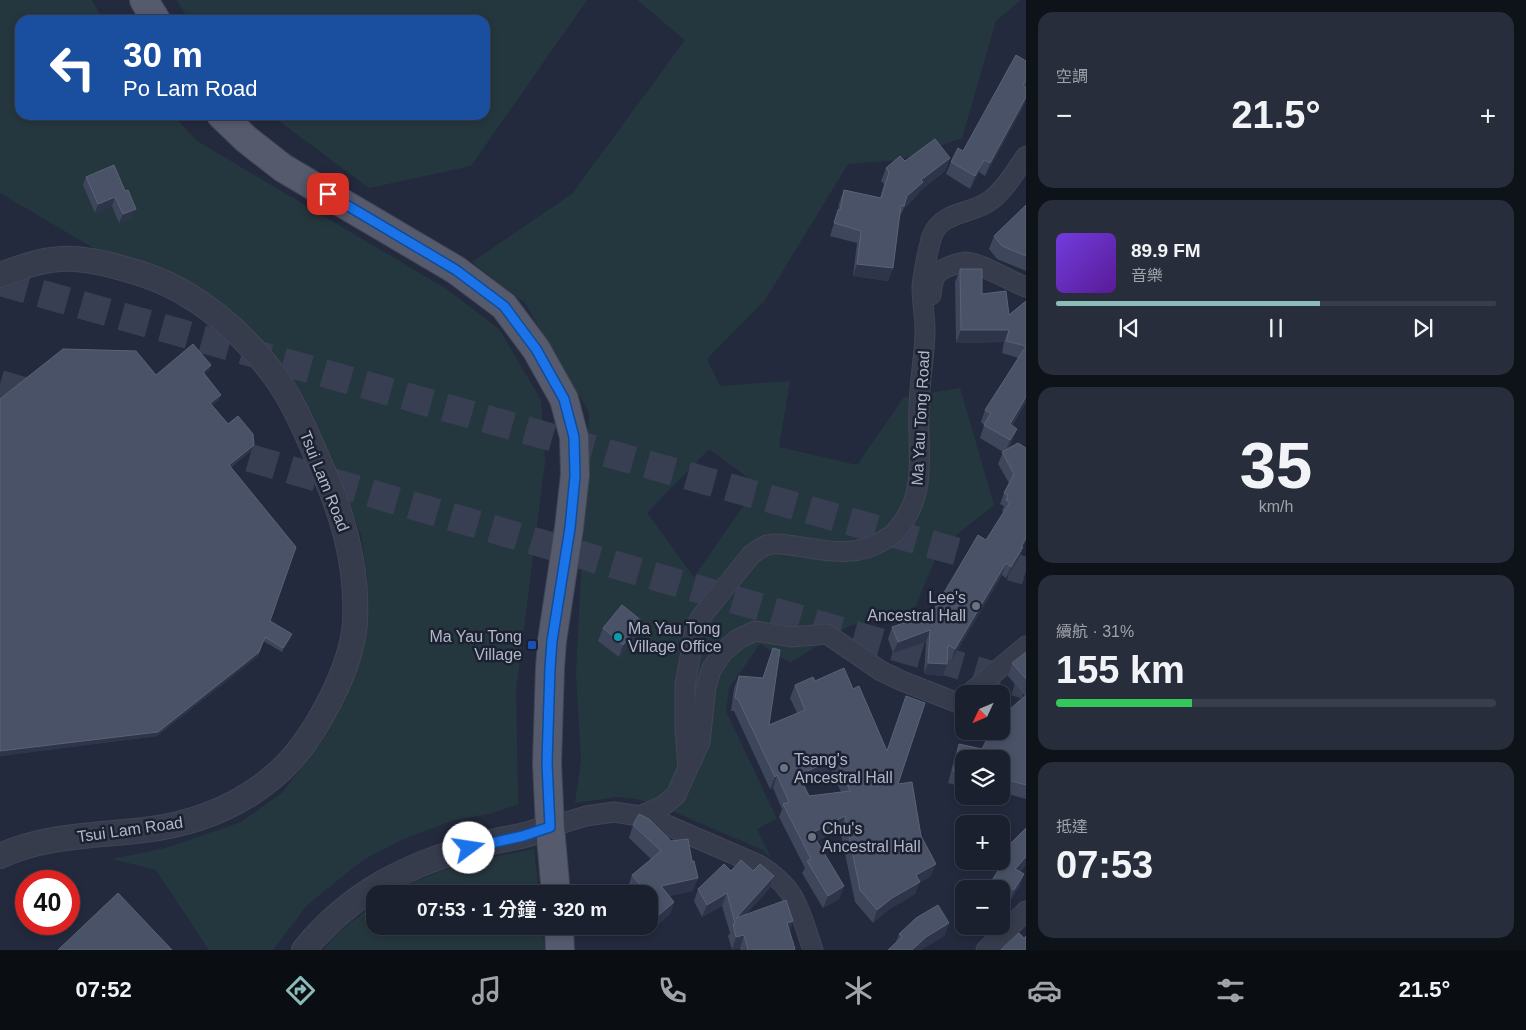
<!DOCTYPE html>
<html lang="zh-TW">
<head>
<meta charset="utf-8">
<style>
  body { margin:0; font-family:Arial,"Noto Sans TC",sans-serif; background:#272d3a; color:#f1f3f6; height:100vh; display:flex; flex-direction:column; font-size:19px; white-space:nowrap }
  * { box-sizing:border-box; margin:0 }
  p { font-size:16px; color:#9fa3aa }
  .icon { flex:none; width:28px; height:28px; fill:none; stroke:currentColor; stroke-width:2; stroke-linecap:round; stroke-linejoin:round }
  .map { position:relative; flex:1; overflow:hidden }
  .drawer { display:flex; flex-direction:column; gap:12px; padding:12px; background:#0e1219; width:500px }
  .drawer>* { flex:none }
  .banner { position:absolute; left:15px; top:15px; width:475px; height:105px; border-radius:15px; box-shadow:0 2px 8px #0003,0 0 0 1px #383e4a; background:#1a4fa0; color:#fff; overflow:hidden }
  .needle { width:32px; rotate:226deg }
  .tools { position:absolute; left:955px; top:685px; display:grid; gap:10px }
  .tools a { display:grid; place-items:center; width:55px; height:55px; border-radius:10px; background:#1a202e; box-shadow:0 2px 8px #0003,0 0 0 1px #383e4a; font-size:25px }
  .speed { position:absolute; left:15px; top:870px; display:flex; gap:10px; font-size:25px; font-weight:700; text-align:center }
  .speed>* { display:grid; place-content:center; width:65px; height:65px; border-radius:50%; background:#1a202e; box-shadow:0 2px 8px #0003,0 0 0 1px #383e4a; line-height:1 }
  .speed .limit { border:8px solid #d22; background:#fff; color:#111 }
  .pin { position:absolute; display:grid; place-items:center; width:42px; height:42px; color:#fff; margin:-21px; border-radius:10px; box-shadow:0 2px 8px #0006 }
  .me { position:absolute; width:55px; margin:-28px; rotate:76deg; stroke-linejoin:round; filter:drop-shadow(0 0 4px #0008) }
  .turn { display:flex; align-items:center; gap:18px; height:105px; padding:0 25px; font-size:22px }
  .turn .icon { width:65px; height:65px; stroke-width:2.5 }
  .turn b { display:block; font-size:35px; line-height:42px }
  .big { font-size:38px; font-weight:600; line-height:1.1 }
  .drawer .widget { flex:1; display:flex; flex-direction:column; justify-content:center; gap:8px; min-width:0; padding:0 18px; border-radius:15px; background:#272d3a }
  .drawer .dial { align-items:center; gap:0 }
  .dial b { font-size:65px; line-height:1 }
  .song { display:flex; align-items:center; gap:15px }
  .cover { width:60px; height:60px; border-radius:8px; background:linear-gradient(135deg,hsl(260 70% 55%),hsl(270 70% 35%)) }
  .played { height:5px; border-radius:2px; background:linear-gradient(90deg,#8bbbb9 60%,#383e4a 60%) }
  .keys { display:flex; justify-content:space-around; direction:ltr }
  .heat { display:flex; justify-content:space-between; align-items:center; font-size:28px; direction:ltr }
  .charge { height:8px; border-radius:4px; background:linear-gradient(90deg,#34c759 31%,#383e4a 0) }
  .trip { position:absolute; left:366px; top:885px; width:292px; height:50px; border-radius:15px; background:#1a202e; box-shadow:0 2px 8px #0003,0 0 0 1px #383e4a; font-weight:600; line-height:50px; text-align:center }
  .tab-bar { display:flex; height:80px; justify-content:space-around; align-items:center; background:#0a0d12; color:#9fa3aa }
  .tab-bar .icon { width:35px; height:35px }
  .tab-bar .active { color:#8bbbb9 }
  .tab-bar b { font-size:22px; color:#f1f3f6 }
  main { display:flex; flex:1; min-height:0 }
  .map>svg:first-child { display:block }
  .green { fill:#25373e; fill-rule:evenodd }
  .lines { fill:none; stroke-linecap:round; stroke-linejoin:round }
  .trunk-tunnel { stroke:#383f52; stroke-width:28; stroke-dasharray:28 14; stroke-linecap:butt }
  .minor-casing { stroke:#404556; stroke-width:21 }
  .tertiary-casing { stroke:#404556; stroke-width:26 }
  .primary-casing { stroke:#404556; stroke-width:30 }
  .minor { stroke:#373c4d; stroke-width:19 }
  .tertiary { stroke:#373c4d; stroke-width:24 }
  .primary { stroke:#555b6d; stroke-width:28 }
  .wall { fill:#3e465b; fill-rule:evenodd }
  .shaded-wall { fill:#2e354a }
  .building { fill:#4a5267; stroke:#5a6276; fill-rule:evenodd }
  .route-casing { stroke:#114b97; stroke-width:12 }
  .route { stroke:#1a73e8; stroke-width:9 }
  .worship-dot { fill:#6b7280; stroke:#1c2132; stroke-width:2 }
  .culture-dot { fill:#0f9aa8; stroke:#1c2132; stroke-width:2 }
  .transit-dot { fill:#1a4fb4; stroke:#1c2132; stroke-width:2 }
  .labels { text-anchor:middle; stroke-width:5; stroke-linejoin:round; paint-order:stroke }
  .street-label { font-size:16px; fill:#b2b7c8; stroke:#1c2132 }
  .poi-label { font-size:16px; fill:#b2b7c8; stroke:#1c2132; text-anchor:start }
</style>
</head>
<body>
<main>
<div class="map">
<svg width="1026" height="950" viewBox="0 0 1026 950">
  <rect width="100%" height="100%" fill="#232a3d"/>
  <path class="green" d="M0,0H92L103,20H20V115H173L197,141L448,290L499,329L541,400L545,463L516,690L518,796L519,804L493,813L451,821L403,839L363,860L307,905L273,950H209L156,870L112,859L166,848L241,822L283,792L325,737L344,703L359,664L367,621V574L361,535L334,463L311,414L288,374L261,341L232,315L112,259L0,193Z
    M177,0H587L471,166L369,188L271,115H485V20H189Z
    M637,0H1021L996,21L962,138L899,160L848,164L765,300L707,359L720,386L790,381L779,447L857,465L904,397L960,388L994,505L940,548L913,612L849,626L790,663L760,644L729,688L726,711L777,819L757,829L772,860L763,850L658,805L636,799L616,797L575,803L581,761L576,673L589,412L525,303L472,262L572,194L685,40ZM709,449L758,485L694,577L647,513Z
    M534,849L539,894H392L416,881L460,864Z
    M375,903V926H542L545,950H323L338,933Z"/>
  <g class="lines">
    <path class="trunk-tunnel" d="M0,282L1026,571
      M0,384L48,398
      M209,446L1026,685"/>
    <g class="minor-casing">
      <path id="minor" d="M931,295C933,280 933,273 948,267C953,265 958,263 964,262C978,261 1011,282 1026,287
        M969,694L1026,646
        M691,762L700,742L706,687L711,670L723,652L738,639L755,631L791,637L827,634L881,671L902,681L958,703L964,698
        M640,816L655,820L759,865C798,889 799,910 813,950
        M550,827L586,816L614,812L640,816L663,806L676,795L688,768L685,730V685L695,629L701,617L751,555C756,551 761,547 767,545C776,542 787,545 796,546C827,551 857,558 884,540C888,537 893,535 896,531C929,494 917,453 919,409C919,382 925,356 925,330C925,316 922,302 922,288C922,279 929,245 932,236C942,210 972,215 991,200C1006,189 1016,170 1026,156
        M986,950L1026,911"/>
    </g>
    <g class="tertiary-casing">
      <path id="tertiary" d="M0,275C19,268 40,260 61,259C80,258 100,262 118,267C141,273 165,281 186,294C220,314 251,344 274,375C292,399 304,428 316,455C341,508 358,562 355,622C352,668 315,738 281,770C243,805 195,824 144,830C96,836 45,835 0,856
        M304,950C350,893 409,863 480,845C493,841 507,839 521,836C531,834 540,830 550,827"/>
    </g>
    <g class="primary-casing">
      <path id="primary" d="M144,0L156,20
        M221,115L246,139L283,168L456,270L504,306L536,349L564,399L574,437L575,475L569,528L552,641L550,668L547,763L550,827L556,894
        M559,926L560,950"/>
    </g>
    <use href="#minor" class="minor"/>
    <use href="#tertiary" class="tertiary"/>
    <use href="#primary" class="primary"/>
  </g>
  <path class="wall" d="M1026,61V85L1025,86L1026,87V101L985,176L979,172L970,189L946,174L951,162L963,151Z
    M950,158L945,171L920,191L918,194L904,208L899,218L893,268L888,281L853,276L857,243L830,236L838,210L839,203L844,190L880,198L884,184L881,181L886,168L905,161Z
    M114,165L133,217L119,223L112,206L95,213L83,185L86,177Z
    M1026,205V271L997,259L989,249L994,236Z
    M960,269L982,294L1009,315L1026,301V402L1012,426V441L1008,449L1026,448V542L1023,547L1019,558L1006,578L1002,575L951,661L947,659L943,676L924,674L926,642L893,653L888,639L892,627L932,613L986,540L1004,512L1002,511L1004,506L1000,504L1004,493L1009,483L998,464L1003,452L980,438L984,425L981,422L985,410L1018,358L1002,353L1004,342L956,343L955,282Z
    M211,365L209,370L204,374L219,400L212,405L228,424L254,445L252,450L231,467L270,621L290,639L282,652L263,641L258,656L157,736L0,756V399L156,375Z
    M642,621L638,634L619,657L598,641L603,628Z
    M773,648L769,725L797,713L790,698L795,685L815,681L853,689L898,784L921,836L931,876L919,883L915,894L888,910L873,923L855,902L840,829L817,841L844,886L839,899L823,908L802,873L805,868L779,817L782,809L773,788L770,789L734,711H731L734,688L739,676L763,678ZM831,770L841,792L809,796L803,784Z
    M1026,652V799L1001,792V759H964L963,787L948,783L955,756L959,744L982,749L988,737L976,731H1001L1009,710L1025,696L1008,676L1012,663Z
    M639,814L693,891L669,896L674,902L670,914L648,933L643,926H650V894H633L628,887L632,875L651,859L629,838L633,825Z
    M1026,828V865L1020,872L1024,874L1019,887L1009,903L1001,898V889H987L1003,863L1002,861L1006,848Z
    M731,871H753L774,876L769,889L746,914L793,921L789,932L795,949V950H740V948L732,950L728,936L730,933L722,906L702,917L694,901L698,889Z
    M949,923L944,936L921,950H888L896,942L899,934Z"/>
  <path class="shaded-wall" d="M1026,97V101L985,176L990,163Z
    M950,158L945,171L920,191L918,194L904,207L907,196L921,180Z
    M984,160L979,172L970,189L975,176Z
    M115,197L112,206L95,213L98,204Z
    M136,209L133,217L119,223L123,214Z
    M857,264L893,268L888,281L853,276Z
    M961,330H1009L1004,342L956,343Z
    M211,365L209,370L201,377L203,372Z
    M221,395L219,400L209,408L210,403Z
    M1026,397V402L1005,437L1010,424Z
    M1017,429L1012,441L1005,453L1010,440Z
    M254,445L252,450L227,469L229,465Z
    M1026,538V542L1023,547L1019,558L1006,578L1011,567Z
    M1006,563L1002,575L951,661L955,649Z
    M642,621L638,634L619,657L623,645Z
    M930,630L926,642L893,653L898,642Z
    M292,634L290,639L282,652L283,648Z
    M259,652L258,656L157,736L0,756V751Z
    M928,663L947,664L943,676L924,674Z
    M836,758L831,770L795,787L799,775Z
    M777,775L773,788L770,789L775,777Z
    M845,816L840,829L808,845L812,833Z
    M1026,857V865L1010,881L1015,869Z
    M936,864L931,876L919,883L915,894L888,910L873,923L877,910L892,898L916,875Z
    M1024,874L1019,887L1009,903L1014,890Z
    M774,876L769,889L734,927L736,918Z
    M698,878L693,891L656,899L661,886Z
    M1001,882L999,889H995Z
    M844,886L839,899L823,908L828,896Z
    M727,893L722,906L702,917L707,905Z
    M674,902L670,914L648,933L653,920Z
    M793,921L789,933L787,923Z
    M949,923L944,936L921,950H912L926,937Z
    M744,935L740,948L732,950L736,937Z"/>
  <path class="building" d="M1016,55L1026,61V80L1023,85L1026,87V97L990,163L984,160L975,176L951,162L958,148L963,151Z
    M935,139L950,158L921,180L923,182L907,196L904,206L901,205L893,268L857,264L861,231L834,223L838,210H840L844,190L881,198L889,172L886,168L900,156L905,161Z
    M114,165L125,191L128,190L136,209L123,214L115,197L98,204L86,177Z
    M1026,205V256L1002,246L994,236Z
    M960,269H982V294L1006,291L1009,315L1026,301V397L1010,424L1017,429L1010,440L984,425L991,413L985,410L1026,346L1006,341L1009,330H961Z
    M193,344L211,365L203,372L221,395L210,403L228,424L238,416L253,434L254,445L229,465L296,547L270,621L292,634L283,648L265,637L259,652L158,732L0,751V399L63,349L136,351L156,375Z
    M1018,443L1026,448V538L1021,547H1023L1011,567L1006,563L955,649L948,645L947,664L928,663L930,630L898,642L892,627L932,613L978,535L986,540L1010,502L1006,500L1008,495L1004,493L1014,474L1002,452Z
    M622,605L642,621L623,645L603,628Z
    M773,648L780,650L769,725L805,710L795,685L813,677L815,681L844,668L853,689L859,686L887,751L906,696L925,703L898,784L912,782L921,836L936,864L916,875L920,882L892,898L877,910L860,890L845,816L812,833L844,886L828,896L807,861L811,859L783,804L789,802L777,775L775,777L738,699L735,698L739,676L763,678ZM836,758L850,791L809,796L799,775Z
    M1026,652V679L1012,663Z
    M1026,695V785L1001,778V759H964V773L953,771L959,744L982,749L991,731H1001V706L1009,710Z
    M639,814L649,819L671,841L688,839L692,861H694L698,878L661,886L674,902L653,920L650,916V902L652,899L650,896V894H648L632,875L661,851L633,825Z
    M1026,828V857L1015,869L1024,874L1014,890L1001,882L995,889H989L987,888L1010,852L1006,848Z
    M741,860L753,871L760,864L774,876L736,918L786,900L793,921L787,923L795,949L792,950H748L744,935L736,937L733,924L735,923L727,893L707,905L698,889L724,864L731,871Z
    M118,893L172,950H58Z
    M938,905L949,923L926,937L912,950H888L902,937L899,934L916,918Z
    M1019,933L1024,938L1026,936V950H1001Z"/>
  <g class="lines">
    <g class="route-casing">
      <path id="route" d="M328,194L456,270L504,306L536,349L564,399L574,437L575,476L570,528L552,641L550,668L547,763L550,827L523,836L469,848"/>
    </g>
    <use href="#route" class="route"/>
  </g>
  <g class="worship-dot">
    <circle cx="976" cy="606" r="5"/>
    <circle cx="784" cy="768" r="5"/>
    <circle cx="812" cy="837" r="5"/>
  </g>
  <circle class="culture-dot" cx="618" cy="637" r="5"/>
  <rect class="transit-dot" x="527" y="640" width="10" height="10" rx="2.5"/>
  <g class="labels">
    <g class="street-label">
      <text transform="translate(920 418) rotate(-87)" y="6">Ma Yau Tong Road</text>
      <text transform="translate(325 481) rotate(68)" y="6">Tsui Lam Road</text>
      <text transform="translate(130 829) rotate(-8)" y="6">Tsui Lam Road</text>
    </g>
    <g class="poi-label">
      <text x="966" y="603" text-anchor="end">Lee's<tspan x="966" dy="18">Ancestral Hall</tspan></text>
      <text x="628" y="634">Ma Yau Tong<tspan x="628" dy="18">Village Office</tspan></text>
      <text x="522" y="642" text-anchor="end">Ma Yau Tong<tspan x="522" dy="18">Village</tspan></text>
      <text x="794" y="765">Tsang's<tspan x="794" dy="18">Ancestral Hall</tspan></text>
      <text x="822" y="834">Chu's<tspan x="822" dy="18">Ancestral Hall</tspan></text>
    </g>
  </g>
</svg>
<div class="tools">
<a><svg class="needle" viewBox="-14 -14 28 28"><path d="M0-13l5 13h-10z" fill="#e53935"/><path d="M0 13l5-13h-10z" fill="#9fa3aa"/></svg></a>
<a><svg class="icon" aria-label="layers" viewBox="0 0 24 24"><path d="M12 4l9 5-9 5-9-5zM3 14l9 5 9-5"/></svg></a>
<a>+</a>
<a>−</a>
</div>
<div class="speed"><div class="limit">40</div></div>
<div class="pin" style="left:328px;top:194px;background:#d93025"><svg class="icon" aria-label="arrive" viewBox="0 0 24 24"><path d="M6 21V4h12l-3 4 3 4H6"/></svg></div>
<svg class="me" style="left:469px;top:848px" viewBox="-20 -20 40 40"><circle r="19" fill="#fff"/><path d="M0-13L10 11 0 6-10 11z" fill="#1a73e8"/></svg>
<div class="trip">07:53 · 1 分鐘 · 320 m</div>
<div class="banner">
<div class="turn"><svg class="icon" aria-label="left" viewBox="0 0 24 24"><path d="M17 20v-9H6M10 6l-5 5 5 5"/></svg><div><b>30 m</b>Po Lam Road</div></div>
</div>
</div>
<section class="drawer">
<div class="widget"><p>空調</p>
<div class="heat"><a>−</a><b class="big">21.5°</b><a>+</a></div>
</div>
<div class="widget">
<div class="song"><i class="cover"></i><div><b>89.9 FM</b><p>音樂</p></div></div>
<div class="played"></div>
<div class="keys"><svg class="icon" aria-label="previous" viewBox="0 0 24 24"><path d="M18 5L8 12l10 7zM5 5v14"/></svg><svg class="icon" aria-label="pause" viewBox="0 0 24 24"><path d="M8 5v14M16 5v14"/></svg><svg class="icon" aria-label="next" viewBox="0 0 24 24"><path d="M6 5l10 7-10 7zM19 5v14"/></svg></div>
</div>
<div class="widget dial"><b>35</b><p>km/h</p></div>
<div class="widget"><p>續航 · 31%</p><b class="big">155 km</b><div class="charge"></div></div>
<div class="widget"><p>抵達</p><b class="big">07:53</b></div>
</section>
</main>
<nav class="tab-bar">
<b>07:52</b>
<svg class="icon active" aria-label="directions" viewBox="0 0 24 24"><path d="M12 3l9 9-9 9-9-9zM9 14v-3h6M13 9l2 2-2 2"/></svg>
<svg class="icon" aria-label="music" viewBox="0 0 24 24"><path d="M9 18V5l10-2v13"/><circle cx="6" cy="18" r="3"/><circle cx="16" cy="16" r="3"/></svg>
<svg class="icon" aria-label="phone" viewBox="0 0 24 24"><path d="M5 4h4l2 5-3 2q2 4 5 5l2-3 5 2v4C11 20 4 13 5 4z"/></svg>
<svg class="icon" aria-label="climate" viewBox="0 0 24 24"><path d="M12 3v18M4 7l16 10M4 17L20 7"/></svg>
<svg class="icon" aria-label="car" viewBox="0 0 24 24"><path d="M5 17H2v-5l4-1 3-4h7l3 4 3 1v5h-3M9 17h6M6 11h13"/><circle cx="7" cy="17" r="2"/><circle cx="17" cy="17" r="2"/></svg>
<svg class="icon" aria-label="filters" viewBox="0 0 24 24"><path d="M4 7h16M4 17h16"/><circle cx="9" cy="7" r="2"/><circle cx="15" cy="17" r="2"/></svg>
<b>21.5°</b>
</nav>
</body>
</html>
